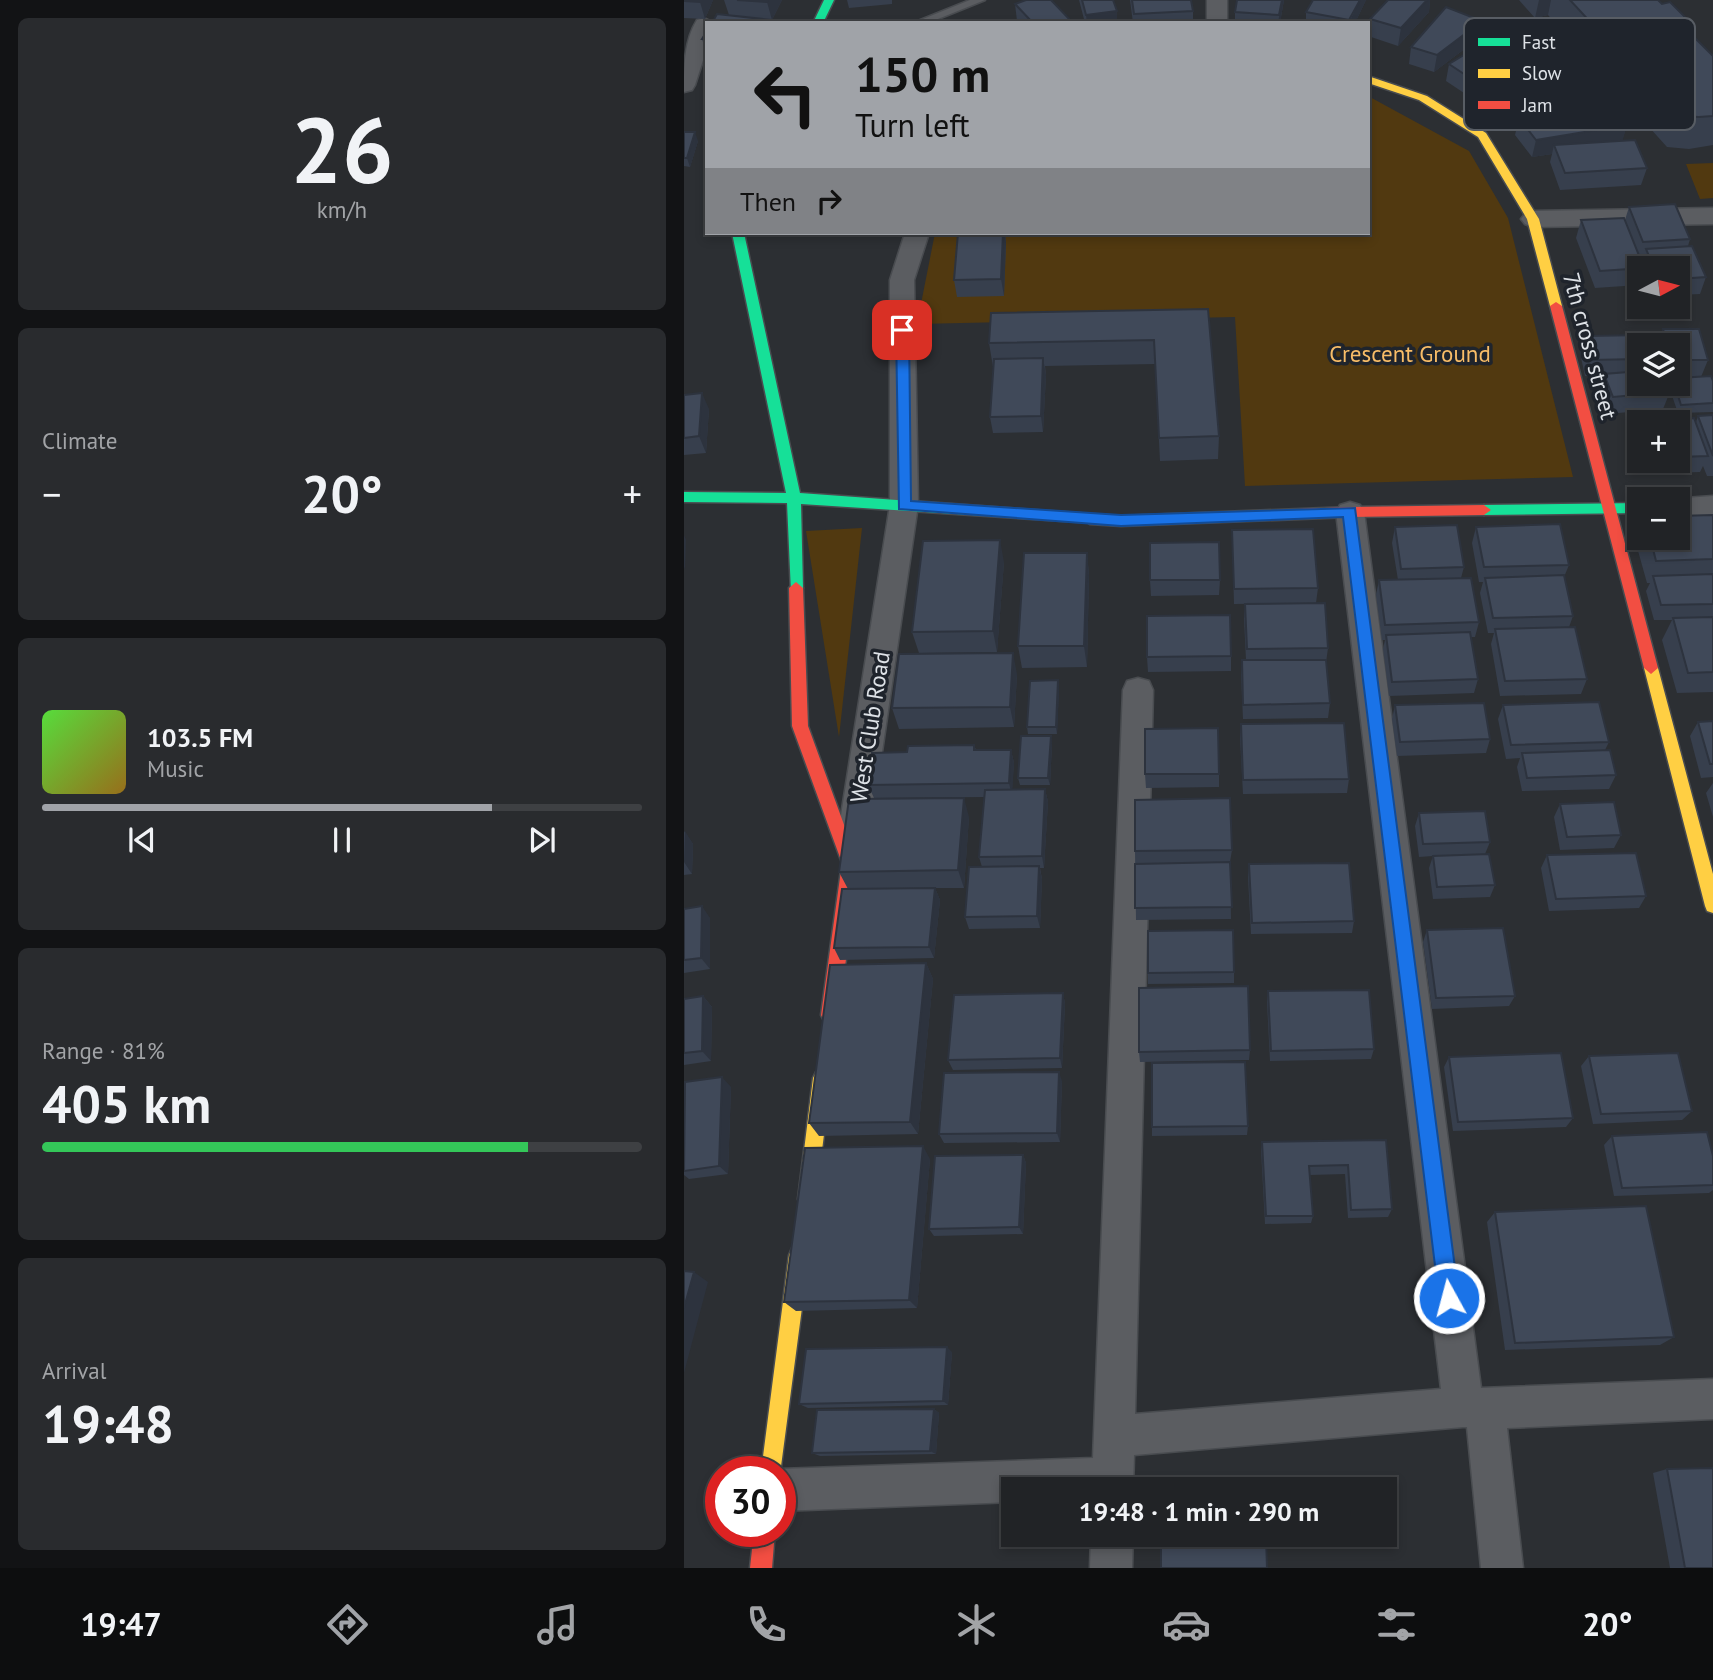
<!DOCTYPE html>
<html lang="en">
<head>
<meta charset="utf-8">
<style>
  body { margin:0; font-family:"PT Sans",sans-serif; background:#292b2e; color:#f1f3f6; height:100vh; display:flex; flex-direction:column; font-size:26px; white-space:nowrap }
  * { box-sizing:border-box; margin:0 }
  p { font-size:23px; color:#a2a4a7 }
  .icon { flex:none; width:38px; height:38px; fill:none; stroke:currentColor; stroke-width:2; stroke-linecap:round; stroke-linejoin:round }
  .map { position:relative; flex:1; overflow:hidden }
  .details { display:flex; flex-direction:column; gap:18px; padding:18px; background:#121315; width:684px }
  .details>* { flex:none }
  .guide { position:absolute; left:21px; top:21px; width:665px; height:214px; border-radius:0px; box-shadow:0 4px 10px #0003,0 0 0 2px #3e4043; background:#a0a3a8; color:#111; overflow:hidden }
  .needle { width:46px; rotate:83deg }
  .controls { position:absolute; left:943px; top:256px; display:grid; gap:14px }
  .controls a { display:grid; place-items:center; width:63px; height:63px; border-radius:0px; background:#212326; box-shadow:0 4px 10px #0003,0 0 0 2px #3e4043; font-size:35px }
  .speed { position:absolute; left:21px; top:1456px; display:flex; gap:14px; font-size:35px; font-weight:700; text-align:center }
  .speed>* { display:grid; place-content:center; width:91px; height:91px; border-radius:50%; background:#212326; box-shadow:0 4px 10px #0003,0 0 0 2px #3e4043; line-height:1 }
  .speed .limit { border:10px solid #d22; background:#fff; color:#111 }
  .pin { position:absolute; display:grid; place-items:center; width:60px; height:60px; color:#fff; margin:-30px; border-radius:14px; box-shadow:0 4px 10px #0006 }
  .me { position:absolute; width:77px; margin:-38px; rotate:353deg; stroke-linejoin:round; filter:drop-shadow(0 0 5px #0008) }
  .turn { display:flex; align-items:center; gap:24px; height:147px; padding:0 35px; font-size:32px }
  .turn .icon { width:91px; height:91px; stroke-width:2.5 }
  .turn b { display:block; font-size:49px; line-height:60px }
  .then { display:flex; align-items:center; height:66px; padding:0 35px; background:#0003; gap:14px; font-size:26px }
  .big { font-size:52px; font-weight:700; line-height:1.1 }
  .details .tile { flex:1; display:flex; flex-direction:column; justify-content:center; gap:10px; min-width:0; padding:0 24px; border-radius:10px; background:#292b2e }
  .details .dial { align-items:center; gap:0 }
  .dial b { font-size:91px; line-height:1 }
  .song { display:flex; align-items:center; gap:21px }
  .cover { width:84px; height:84px; border-radius:10px; background:linear-gradient(135deg,hsl(110 70% 55%),hsl(40 70% 35%)) }
  .played { height:7px; border-radius:4px; background:linear-gradient(90deg,#a0a3a8 75%,#3e4043 75%) }
  .keys { display:flex; justify-content:space-around; direction:ltr }
  .heat { display:flex; justify-content:space-between; align-items:center; font-size:38px; direction:ltr }
  .charge { height:10px; border-radius:5px; background:linear-gradient(90deg,#34c759 81%,#3e4043 0) }
  .trip { position:absolute; left:317px; top:1477px; width:396px; height:70px; border-radius:0px; background:#212326; box-shadow:0 4px 10px #0003,0 0 0 2px #3e4043; font-weight:700; line-height:70px; text-align:center }
  .tabs { display:flex; height:112px; justify-content:space-around; align-items:center; background:#0d0e0f; color:#a2a4a7 }
  .tabs .icon { width:49px; height:49px }
  .tabs .active { color:#a0a3a8 }
  .tabs b { font-size:32px; color:#f1f3f6 }
  main { display:flex; flex:1; min-height:0 }
  .map>svg:first-child { display:block }
  .green { fill:#513910 }
  .lines { fill:none; stroke-linecap:round; stroke-linejoin:round }
  .lane-casing { stroke:#494c50; stroke-width:3 }
  .street-casing { stroke:#494c50; stroke-width:3 }
  .fast-casing { stroke:#494c50; stroke-width:3 }
  .slow-casing { stroke:#494c50; stroke-width:3 }
  .jam-casing { stroke:#494c50; stroke-width:3 }
  .lane { fill:#5b5d61; fill-rule:evenodd }
  .street { fill:#5b5d61; fill-rule:evenodd }
  .fast { fill:#16e098; fill-rule:evenodd }
  .slow { fill:#ffcf43; fill-rule:evenodd }
  .jam { fill:#f24e42; fill-rule:evenodd }
  .wall { fill:#373f4d }
  .shaded-wall { fill:#2d333e }
  .building { fill:#404959; stroke:#2d333e; stroke-width:2 }
  .route { fill:#1a73e8; stroke:#114b97; stroke-width:2 }
  .labels { text-anchor:middle; stroke-width:7; stroke-linejoin:round; paint-order:stroke }
  .street-label { font-size:23px; fill:#dee2e7; stroke:#1f242c }
  .park-label { font-size:23px; fill:#f8bd68; stroke:#1f242c }
  .key { fill:#1f242c; stroke:#585d64; stroke-width:2 }
  .key-label { font-size:19px; fill:#dee2e7 }
</style>
</head>
<body>
<main>
<section class="details">
<div class="tile dial"><b>26</b><p>km/h</p></div>
<div class="tile"><p>Climate</p>
<div class="heat"><a>−</a><b class="big">20°</b><a>+</a></div>
</div>
<div class="tile">
<div class="song"><i class="cover"></i><div><b>103.5 FM</b><p>Music</p></div></div>
<div class="played"></div>
<div class="keys"><svg class="icon" aria-label="previous" viewBox="0 0 24 24"><path d="M18 5L8 12l10 7zM5 5v14"/></svg><svg class="icon" aria-label="pause" viewBox="0 0 24 24"><path d="M8 5v14M16 5v14"/></svg><svg class="icon" aria-label="next" viewBox="0 0 24 24"><path d="M6 5l10 7-10 7zM19 5v14"/></svg></div>
</div>
<div class="tile"><p>Range · 81%</p><b class="big">405 km</b><div class="charge"></div></div>
<div class="tile"><p>Arrival</p><b class="big">19:48</b></div>
</section>
<div class="map">
<svg width="1029" height="1568" viewBox="0 0 1029 1568">
  <rect width="100%" height="100%" fill="#2c2f33"/>
  <path class="green" d="M684,96L785,151L824,218L889,477L561,486L551,317L233,324L251,233H684Z
    M1029,163V198L1016,199L1002,164Z
    M178,528L155,737L122,531Z"/>
  <g class="lines">
    <g class="lane-casing">
      <path id="lane" d="M286,0H301L244,23H229Z"/>
    </g>
    <g class="street-casing">
      <path id="street" d="M523,0H543V23H523Z
        M20,18L30,23H23V48L11,85L8,90L0,92C0,67 0,41 13,20Z
        M1029,208V224L849,227L841,224L837,219L841,214L849,211Z
        M221,233H245L230,280L234,505L185,841L180,851L169,855L158,851L153,841L206,505V280Z
        M1029,496V516L994,517V499H987Z
        M666,502L676,505L680,512L797,1388L1029,1379V1419L823,1428L839,1568H797L783,1427H779L450,1455L449,1489H329V1502L96,1511V1472H90L96,1469L409,1458L439,690L443,681L454,678L465,681L469,690L451,1414L757,1389L652,512L656,505Z
        M407,1535H449L448,1568H406Z"/>
    </g>
    <g class="fast-casing">
      <path id="fast" d="M140,0H150L139,23H129Z
        M48,233H60L116,493L406,514L411,515L413,519L411,523L117,504L119,588L112,594L107,592L103,503L0,502V492L102,493Z
        M956,503V513L800,515L793,510L800,505Z"/>
    </g>
    <g class="slow-casing">
      <path id="slow" d="M684,76L743,96L802,133L855,219L878,306L876,309L872,310L866,306L843,219L794,137L735,100L684,83Z
        M967,662L974,668L1029,874V913L1023,911L1021,906L960,668Z
        M138,1069L144,1072L147,1078L132,1199L130,1206L123,1208L116,1206L114,1199L129,1078L132,1072Z
        M115,1245L122,1248L125,1255L96,1474V1472H77L105,1255L108,1248Z"/>
    </g>
    <g class="jam-casing">
      <path id="jam" d="M872,302L878,306L974,668L967,674L960,668L866,306Z
        M800,505L807,510L800,515L666,517L437,526L406,524L399,519L406,514L437,516L666,507Z
        M112,582L119,588L124,726L174,863L155,1015L152,1021L146,1023L140,1021L137,1015L158,863L108,726L105,588Z
        M70,1531H91L88,1568H66Z"/>
    </g>
    <use href="#lane" class="lane"/>
    <use href="#street" class="street"/>
    <use href="#fast" class="fast"/>
    <use href="#slow" class="slow"/>
    <use href="#jam" class="jam"/>
  </g>
  <path class="wall" d="M0,0H29L21,19L0,18Z
    M40,0H98L88,20L45,15Z
    M163,0H208V4L165,8Z
    M395,0H429L433,23H401Z
    M446,0H507L509,11V23H449Z
    M553,0H600L596,23H551V12Z
    M682,0L671,23H622V12Z
    M704,0H746L745,12L714,46L684,36L686,19Z
    M835,0H974L978,4L1004,20L1001,28L1029,56V145L1005,149L983,147L864,15L851,18Z
    M331,4L389,23H335L333,21Z
    M23,31V54L18,39Z
    M795,38L750,72L725,64L727,47Z
    M855,47L852,63L905,82L900,99L877,109L871,103L820,124L793,102L796,87L780,93L762,81L765,64Z
    M835,118L943,125L938,141L963,168L957,185L876,190L866,162L868,154L848,157L831,135Z
    M0,132L14,141L6,167L0,166Z
    M945,207L1006,239L1004,246L1022,277L1016,294L994,295V268H956L955,285L911,288L892,238L897,220H941Z
    M274,233H321L322,243L320,296L273,297L270,280Z
    M524,309L535,436L534,459L476,461L471,364L361,366L362,375L359,432L309,433L306,417L310,367H309L305,343Z
    M979,329L1024,360L1017,377H994V345H973Z
    M901,336L956,345V383L986,392L979,409L923,414L914,391L919,376H901L896,353Z
    M1029,381V412L994,413L985,387L986,383Z
    M0,395L25,409L22,453L0,455Z
    M1029,415V476H1023L1019,466L1016,472L986,473L982,460H994V422H979L980,419L1012,422L1014,416Z
    M1029,515V692L993,693L978,640L988,620H970L962,591L966,583H963L951,540L956,529V537H994Z
    M711,527L780,567L777,578L795,622L791,637H787L794,679L790,693L705,696L699,649L701,640H698L692,595L695,580H714L708,543Z
    M792,527L885,565L880,577L889,616L885,627L903,679L897,694L816,696L807,644L810,633H804L796,593L799,582H795L788,543Z
    M548,530L634,588L632,603L550,604Z
    M403,553L405,575L403,667L338,668L334,646Z
    M320,562L313,652L235,653L228,632Z
    M466,580H536L535,595L467,596Z
    M561,604L644,648L642,663L646,703L644,718L559,719L557,675L558,660H562L560,619Z
    M547,656V671L464,672L463,657Z
    M333,674L330,727L215,729L208,708Z
    M374,680L375,688L373,734H344L343,727Z
    M711,705L806,739L802,753L713,756L708,719Z
    M819,705L925,742L921,750L932,775L925,789L838,791L833,767L836,758L822,759L814,719Z
    M1029,721V777L1017,778L1006,736L1014,722Z
    M557,724L665,779L663,793L559,794L556,738Z
    M368,743L366,785H336L334,778Z
    M290,745L292,750H327L330,763L328,789H361L364,802L360,868H356L358,879L356,928L285,929L281,917L298,867L295,857L300,797L190,798L184,785L223,752Z
    M461,774H535V787L462,788Z
    M1029,783V817L1022,793Z
    M876,804L937,835L930,848L876,850L870,817Z
    M735,813L806,842L801,854L811,885L806,897L749,899L745,868L749,856L735,857L731,826Z
    M285,817L280,888H251L256,900L250,958L156,960L150,948L164,889L155,872Z
    M0,831L9,844L8,874L0,875Z
    M548,850L546,862L547,919L452,920L451,851Z
    M863,855L962,896L955,908L865,911L857,868Z
    M565,864L670,921L668,933L567,934L564,877Z
    M0,909L26,918V969L0,973Z
    M743,930L831,996L825,1006L748,1009L739,942Z
    M242,963L249,979L234,1134L135,1136L125,1123Z
    M550,972V983L464,984V973Z
    M584,991L690,1049L687,1059L586,1061L583,1002Z
    M379,993L381,1004L378,1068L269,1070L264,1060Z
    M19,996L28,1007L27,1061L0,1065V999Z
    M566,1050L565,1060L456,1062L455,1052Z
    M905,1056L1008,1111L998,1120L909,1124L897,1066Z
    M765,1057L889,1118L882,1127L769,1131L760,1067Z
    M378,1081L376,1142L260,1143L255,1134Z
    M47,1087L44,1174L5,1179L0,1175V1092Z
    M564,1126L563,1135L468,1136V1127Z
    M928,1136L1029,1156V1190L1025,1193L930,1196L920,1145Z
    M702,1140L708,1209L704,1217L664,1218L661,1174L626,1175L629,1216L627,1223L581,1224L577,1150L578,1142Z
    M339,1155L342,1163L339,1234L250,1236L245,1229Z
    M246,1159L233,1308L112,1311L100,1302Z
    M811,1212L990,1337L976,1345L821,1350L803,1222Z
    M268,1352L264,1405L124,1408L115,1404Z
    M250,1409L255,1413L252,1454L136,1456L128,1453Z
    M983,1469L1029,1568H986L969,1473Z"/>
  <path class="shaded-wall" d="M16,0H29L21,19L16,2Z
    M84,0H98L88,20L83,2Z
    M598,0H600L596,23H594Z
    M676,0H682L671,23H665Z
    M743,0H746L745,12L714,46L717,28Z
    M855,0H867L864,15L851,18Z
    M433,11V23H403L402,15Z
    M1004,20L994,51L995,22Z
    M798,21L795,38L750,72L753,55Z
    M855,47L851,64L796,84V87L780,93L783,76Z
    M905,82L900,99L877,109L882,91Z
    M875,86L871,103L820,124L823,106Z
    M943,125L938,142L870,145L868,154L848,157L852,140Z
    M11,132L14,141L6,167L3,158Z
    M319,233H321L322,243L320,296L317,279Z
    M359,358L362,375L359,432L357,416Z
    M18,393L25,409L22,453L15,436Z
    M0,535L2,540L1,569L0,567Z
    M316,540L320,562L313,652L309,631Z
    M403,553L405,575L403,667L400,646Z
    M329,653L333,674L330,727L326,707Z
    M374,680L375,688L373,734L372,727Z
    M367,736L368,743L366,785L364,778Z
    M327,750L330,763L328,796L325,783Z
    M361,789L364,802L360,868L358,856Z
    M280,798L285,817L280,888L274,870Z
    M1,831L9,844L8,874L0,862Z
    M355,866L358,879L356,928L353,916Z
    M251,888L256,900L250,958L245,947Z
    M18,906L26,918V969L17,958Z
    M242,963L249,979L234,1134L226,1122Z
    M379,993L381,1004L378,1068L376,1058Z
    M19,996L28,1007L27,1061L18,1051Z
    M375,1072L378,1081L376,1142L373,1133Z
    M38,1077L47,1087L44,1174L35,1166Z
    M239,1146L246,1159L233,1308L225,1300Z
    M339,1155L342,1163L339,1234L335,1227Z
    M10,1272L24,1282L0,1373V1308Z
    M263,1347L268,1352L264,1405L259,1401Z
    M250,1409L255,1413L252,1454L246,1451Z"/>
  <path class="building" d="M0,0H16V2L0,1Z
    M53,0H84L83,2Z
    M342,0H367L389,23H349L331,4Z
    M398,0H429L433,11L402,15Z
    M448,0H507L509,11L450,14Z
    M553,0H598L595,15L551,12Z
    M629,0H676L665,20L622,12Z
    M704,0H743L717,28L686,19Z
    M886,0H974L978,4L986,2L1004,20L995,22L1029,56V116L1015,117L993,116Z
    M762,7L798,21L753,55L727,47Z
    M33,14L88,20L86,23H28Z
    M823,29L855,47L783,76L765,64Z
    M23,31V39H18Z
    M919,100L943,125L852,140L835,118Z
    M0,132H11L3,158H0Z
    M951,140L963,168L881,173L870,145Z
    M991,204L1006,239L959,242L945,207Z
    M940,218L960,268L916,271L897,220Z
    M274,233H319L317,279L270,280Z
    M1008,246L1022,277L994,279V268H970L962,249Z
    M524,309L535,436L475,438L470,340L305,343L307,313Z
    M979,329H1015L1024,360H994V345H983Z
    M962,335L964,345H956V359L906,360L901,336Z
    M359,358L357,416L306,417L310,359Z
    M956,371V383H982L986,392L929,397L920,374Z
    M1027,376L1029,381V403L997,405L990,383H994V378Z
    M18,393L15,436L0,438V395Z
    M1029,415V456L1014,416Z
    M1010,418L1024,456L994,457V422H981L980,419Z
    M1029,515V559L972,561L966,537H994V516Z
    M876,524L885,565L800,567L792,527Z
    M773,525L780,567L717,569L711,527Z
    M629,529L634,588L550,589L548,530Z
    M316,540L309,631L228,632L239,541Z
    M535,542L536,580H466V543Z
    M340,553H403L400,646H334Z
    M1029,574V604L977,605L969,576Z
    M880,575L889,616L809,618L801,578Z
    M787,578L795,622L701,625L695,580Z
    M641,603L644,648L563,649L561,604Z
    M546,615L547,656L463,657V616Z
    M1029,617V672L1004,673L989,618Z
    M891,627L903,679L821,681L811,629Z
    M786,632L794,679L708,682L702,635Z
    M329,653L326,707L208,708L215,654Z
    M558,660H642L646,703L559,705Z
    M374,680L372,727H343L346,681Z
    M915,702L925,742L827,745L819,705Z
    M800,703L806,739L716,742L711,705Z
    M1029,721V764H1026L1014,722Z
    M660,723L665,779L559,780L557,724Z
    M534,728L535,774H461V729Z
    M337,736H367L364,778H334Z
    M290,745V750H327L325,783L184,785L188,753L223,752L224,746Z
    M926,750L932,775L843,778L838,753Z
    M361,789L358,856L295,857L301,790Z
    M280,798L274,870L155,872L165,799Z
    M546,798L548,850L451,851V800Z
    M930,802L937,835L883,837L876,804Z
    M801,811L806,842L739,844L735,813Z
    M952,853L962,896L872,899L863,855Z
    M805,854L811,885L753,887L749,856Z
    M546,862L548,907L451,908V864Z
    M665,863L670,921L568,923L565,864Z
    M355,866L353,916L281,917L285,867Z
    M251,888L245,947L150,948L158,889Z
    M18,906L17,958L0,960V909Z
    M819,928L831,996L752,998L743,930Z
    M549,930L550,972L464,973V931Z
    M242,963L226,1122L125,1123L146,965Z
    M564,986L566,1050L455,1052V988Z
    M685,990L690,1049L587,1051L584,991Z
    M379,993L376,1058L264,1060L270,995Z
    M19,996L18,1051L0,1053V999Z
    M877,1053L889,1118L774,1122L765,1057Z
    M994,1053L1008,1111L917,1114L905,1056Z
    M561,1062L564,1126L468,1127V1063Z
    M375,1072L373,1133L255,1134L260,1073Z
    M38,1077L35,1166L0,1171L1,1082Z
    M1023,1132L1029,1156V1185L938,1188L928,1136Z
    M702,1140L708,1209L667,1210L664,1165L625,1166L629,1216H582L578,1142Z
    M239,1146L225,1300L100,1302L121,1148Z
    M339,1155L335,1227L245,1229L251,1156Z
    M962,1206L990,1337L831,1343L811,1212Z
    M0,1271L10,1272L0,1308Z
    M263,1347L259,1401L115,1404L122,1349Z
    M250,1409L246,1451L128,1453L133,1410Z
    M1029,1468V1568H1001L983,1469Z
    M704,1483L709,1529L700,1530V1489H609L608,1485Z
    M477,1535H582L583,1568H477Z"/>
  <path class="route" d="M218,326L225,330L227,501L437,515L671,508L775,1298L772,1305L765,1308L758,1305L755,1298L659,517L437,526L215,509L212,330Z"/>
  <g class="labels">
    <g class="street-label">
      <text transform="translate(906 346) rotate(75)" y="8">7th cross street</text>
      <text transform="translate(186 727) rotate(-81)" y="8">West Club Road</text>
    </g>
    <g class="park-label">
      <text x="726" y="362">Crescent Ground</text>
    </g>
  </g>
  <rect x="780" y="18" width="231" height="112" rx="10" class="key"/>
  <rect x="794" y="38" width="32" height="8" fill="#16e098"/>
  <rect x="794" y="69" width="32" height="9" fill="#ffcf43"/>
  <rect x="794" y="101" width="32" height="8" fill="#f24e42"/>
  <g class="key-label">
    <text x="838" y="49">Fast</text>
    <text x="838" y="80">Slow</text>
    <text x="838" y="112">Jam</text>
  </g>
</svg>
<div class="controls">
<a><svg class="needle" viewBox="-14 -14 28 28"><path d="M0-13l5 13h-10z" fill="#e53935"/><path d="M0 13l5-13h-10z" fill="#a2a4a7"/></svg></a>
<a><svg class="icon" aria-label="layers" viewBox="0 0 24 24"><path d="M12 4l9 5-9 5-9-5zM3 14l9 5 9-5"/></svg></a>
<a>+</a>
<a>−</a>
</div>
<div class="speed"><div class="limit">30</div></div>
<div class="pin" style="left:218px;top:330px;background:#d93025"><svg class="icon" aria-label="arrive" viewBox="0 0 24 24"><path d="M6 21V4h12l-3 4 3 4H6"/></svg></div>
<svg class="me" style="left:765px;top:1298px" viewBox="-20 -20 40 40"><circle r="17" fill="#1a73e8" stroke="#fff" stroke-width="3"/><path d="M0-11L8 9 0 5-8 9z" fill="#fff"/></svg>
<div class="trip">19:48 · 1 min · 290 m</div>
<div class="guide">
<div class="turn"><svg class="icon" aria-label="left" viewBox="0 0 24 24"><path d="M17 20v-9H6M10 6l-5 5 5 5"/></svg><div><b>150 m</b>Turn left</div></div>
<div class="then">Then<svg class="icon" aria-label="right" viewBox="0 0 24 24"><path d="M7 20v-9h11M14 6l5 5-5 5"/></svg></div>
</div>
</div>
</main>
<nav class="tabs">
<b>19:47</b>
<svg class="icon active" aria-label="directions" viewBox="0 0 24 24"><path d="M12 3l9 9-9 9-9-9zM9 14v-3h6M13 9l2 2-2 2"/></svg>
<svg class="icon" aria-label="music" viewBox="0 0 24 24"><path d="M9 18V5l10-2v13"/><circle cx="6" cy="18" r="3"/><circle cx="16" cy="16" r="3"/></svg>
<svg class="icon" aria-label="phone" viewBox="0 0 24 24"><path d="M5 4h4l2 5-3 2q2 4 5 5l2-3 5 2v4C11 20 4 13 5 4z"/></svg>
<svg class="icon" aria-label="climate" viewBox="0 0 24 24"><path d="M12 3v18M4 7l16 10M4 17L20 7"/></svg>
<svg class="icon" aria-label="car" viewBox="0 0 24 24"><path d="M5 17H2v-5l4-1 3-4h7l3 4 3 1v5h-3M9 17h6M6 11h13"/><circle cx="7" cy="17" r="2"/><circle cx="17" cy="17" r="2"/></svg>
<svg class="icon" aria-label="filters" viewBox="0 0 24 24"><path d="M4 7h16M4 17h16"/><circle cx="9" cy="7" r="2"/><circle cx="15" cy="17" r="2"/></svg>
<b>20°</b>
</nav>
</body>
</html>
